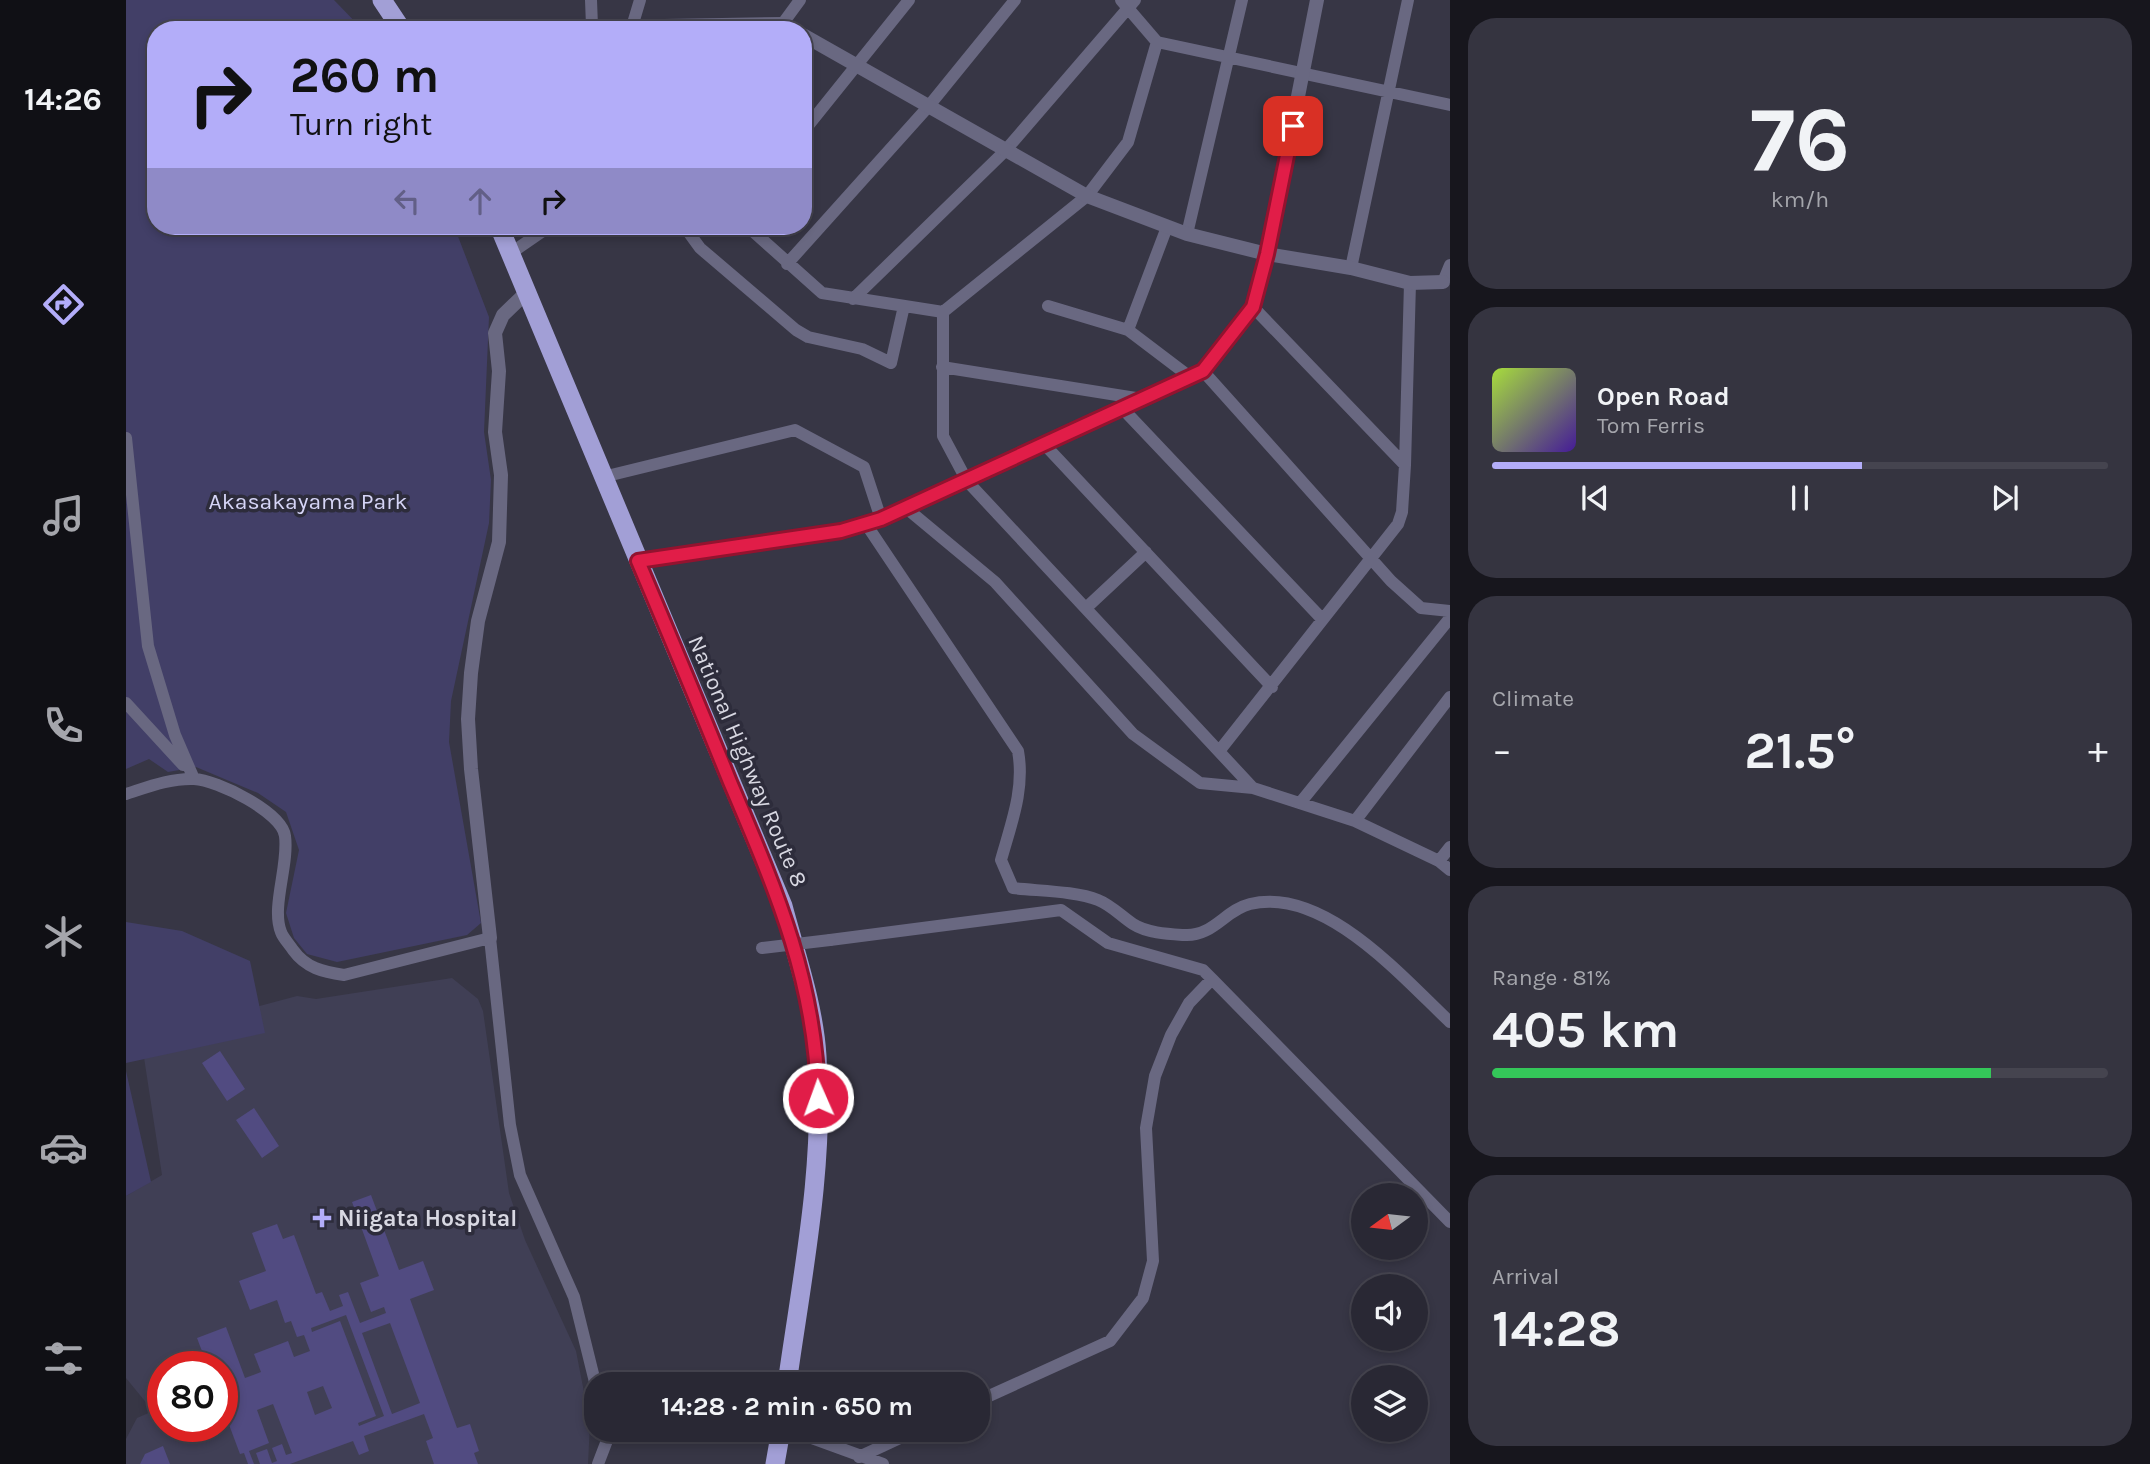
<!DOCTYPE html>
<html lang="en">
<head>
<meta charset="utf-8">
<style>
  body { margin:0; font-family:Karla,sans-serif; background:#353440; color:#f1f3f6; height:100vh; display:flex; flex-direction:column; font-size:26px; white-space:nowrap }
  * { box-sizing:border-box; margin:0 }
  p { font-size:23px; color:#a5a6ac }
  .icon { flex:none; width:38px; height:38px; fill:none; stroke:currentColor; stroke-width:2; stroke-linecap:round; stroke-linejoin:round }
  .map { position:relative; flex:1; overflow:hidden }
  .panel { display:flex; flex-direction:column; gap:18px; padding:18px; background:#17161d; width:700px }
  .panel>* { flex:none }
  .hud { position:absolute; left:21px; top:21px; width:665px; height:214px; border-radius:28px; box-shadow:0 4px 10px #0003,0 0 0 2px #45444f; background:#b3adf9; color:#111; overflow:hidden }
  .needle { width:46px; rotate:255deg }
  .fabs { position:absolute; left:1225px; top:1183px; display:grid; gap:14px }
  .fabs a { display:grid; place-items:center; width:77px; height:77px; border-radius:50%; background:#292834; box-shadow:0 4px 10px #0003,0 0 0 2px #45444f; font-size:35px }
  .speed { position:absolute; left:21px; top:1351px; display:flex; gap:14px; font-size:35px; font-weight:700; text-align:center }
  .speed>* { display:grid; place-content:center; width:91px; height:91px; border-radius:50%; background:#292834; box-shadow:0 4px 10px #0003,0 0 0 2px #45444f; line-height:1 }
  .speed .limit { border:10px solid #d22; background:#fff; color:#111 }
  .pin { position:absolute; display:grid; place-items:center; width:60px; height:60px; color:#fff; margin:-30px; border-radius:14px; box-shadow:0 4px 10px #0006 }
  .me { position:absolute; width:77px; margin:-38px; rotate:358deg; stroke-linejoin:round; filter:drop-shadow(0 0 5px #0008) }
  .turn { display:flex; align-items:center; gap:24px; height:147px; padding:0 28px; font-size:32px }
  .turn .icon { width:91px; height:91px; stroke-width:2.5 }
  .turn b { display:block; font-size:49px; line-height:60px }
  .lanes { display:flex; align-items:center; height:66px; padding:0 28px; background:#0003; justify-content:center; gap:35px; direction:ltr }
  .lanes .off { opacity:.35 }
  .big { font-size:52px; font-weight:700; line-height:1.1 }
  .panel .card { flex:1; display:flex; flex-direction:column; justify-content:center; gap:10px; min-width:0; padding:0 24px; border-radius:28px; background:#353440 }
  .panel .dial { align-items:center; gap:0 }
  .dial b { font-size:91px; line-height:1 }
  .song { display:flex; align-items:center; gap:21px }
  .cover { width:84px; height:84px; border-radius:10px; background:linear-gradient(135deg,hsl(80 70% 55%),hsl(260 70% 35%)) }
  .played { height:7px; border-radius:4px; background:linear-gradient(90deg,#b3adf9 60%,#45444f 60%) }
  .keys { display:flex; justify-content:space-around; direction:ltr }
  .heat { display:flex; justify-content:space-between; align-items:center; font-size:38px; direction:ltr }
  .charge { height:10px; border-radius:5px; background:linear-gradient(90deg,#34c759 81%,#45444f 0) }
  .trip { position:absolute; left:458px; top:1372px; width:406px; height:70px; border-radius:28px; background:#292834; box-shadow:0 4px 10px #0003,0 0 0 2px #45444f; font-weight:700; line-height:70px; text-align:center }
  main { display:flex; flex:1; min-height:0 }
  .menu { display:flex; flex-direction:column; width:126px; justify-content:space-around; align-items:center; background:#101015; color:#a5a6ac }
  .menu .icon { width:49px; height:49px }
  .menu .active { color:#b3adf9 }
  .menu b { font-size:32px; color:#f1f3f6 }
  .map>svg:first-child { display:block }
  .built { fill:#403f55; fill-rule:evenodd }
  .green { fill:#423f67 }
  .building { fill:#514b81; fill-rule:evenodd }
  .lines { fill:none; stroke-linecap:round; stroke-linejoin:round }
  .minor { stroke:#696881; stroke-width:12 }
  .tertiary { stroke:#696881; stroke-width:14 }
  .trunk { stroke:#a29fd6; stroke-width:19 }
  .minor-bridge { stroke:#696881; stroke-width:12 }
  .route-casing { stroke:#92132f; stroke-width:18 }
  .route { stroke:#e11d48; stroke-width:12 }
  .poi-dot { fill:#b3adf9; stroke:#2d2c3b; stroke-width:2.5 }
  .labels { text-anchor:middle; stroke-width:7; stroke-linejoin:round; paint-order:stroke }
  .park-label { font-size:23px; fill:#d6d5f7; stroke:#2d2c3b }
  .street-label { font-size:23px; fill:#d8d8e2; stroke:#2d2c3b }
  .poi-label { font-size:23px; font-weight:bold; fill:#d8d8e2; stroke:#2d2c3b; text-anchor:start }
</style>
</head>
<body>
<main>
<nav class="menu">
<b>14:26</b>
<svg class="icon active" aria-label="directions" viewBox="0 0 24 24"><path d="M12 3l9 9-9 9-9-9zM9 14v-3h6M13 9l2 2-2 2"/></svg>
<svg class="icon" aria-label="music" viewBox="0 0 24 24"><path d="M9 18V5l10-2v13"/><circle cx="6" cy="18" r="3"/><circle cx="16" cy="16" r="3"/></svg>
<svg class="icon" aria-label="phone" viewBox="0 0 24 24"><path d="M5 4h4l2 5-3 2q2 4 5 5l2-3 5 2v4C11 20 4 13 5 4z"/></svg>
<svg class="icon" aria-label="climate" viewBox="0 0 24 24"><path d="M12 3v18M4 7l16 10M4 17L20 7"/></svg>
<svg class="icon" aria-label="car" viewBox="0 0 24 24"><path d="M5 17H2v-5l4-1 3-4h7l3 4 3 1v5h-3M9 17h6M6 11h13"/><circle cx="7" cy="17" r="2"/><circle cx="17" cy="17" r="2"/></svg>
<svg class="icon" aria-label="filters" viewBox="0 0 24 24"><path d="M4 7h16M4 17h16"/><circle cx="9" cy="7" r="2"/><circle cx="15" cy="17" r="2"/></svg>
</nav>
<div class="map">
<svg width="1324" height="1464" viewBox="0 0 1324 1464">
  <rect width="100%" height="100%" fill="#373645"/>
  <path class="built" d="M326,978L352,999L357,1011L383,1193L399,1240L450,1351L464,1423L462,1464H0V1439L11,1418L27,1411L0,1378V1196L36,1175L15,1038L171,996L190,999ZM37,1367H96V1426H37Z"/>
  <path class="green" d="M0,0H208L237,30H30V226H328L363,317L358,432L365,480L363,523L325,701L323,742L355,923L341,935L211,962L181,954L168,938L160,913L173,850L160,812L132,793L70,767L42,772L23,759L0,769Z
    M0,922L56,931L124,961L139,1033L0,1063Z
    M0,1071L25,1182L0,1196Z"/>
  <path class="building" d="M94,1051L119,1089L101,1101L76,1063Z
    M128,1108L153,1146L136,1158L110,1120Z
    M245,1195L273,1270L297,1261L308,1290L284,1299L331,1428L344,1424L353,1451L348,1453L352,1464H308L300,1441L307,1438L298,1414L238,1436L243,1451L233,1455L227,1441L164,1464H134L130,1453L141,1449L146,1463L151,1461L146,1448L156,1444L160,1455L166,1453L147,1404L131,1410L143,1443L123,1451L128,1464H122L118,1453L114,1454L96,1406V1367H82L71,1338L100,1327L119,1378L135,1372L128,1354L162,1341L168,1357L184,1351L178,1335L171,1337L165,1321L159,1323L151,1300L124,1310L113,1281L140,1271L126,1233L151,1224L157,1239L168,1235L190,1294L196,1292L204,1311L217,1306L213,1295L222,1292L234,1323L260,1313L258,1307L245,1312L234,1283L253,1276L226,1202ZM220,1315L258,1416L233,1426L232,1423L250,1416L214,1321L186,1332L185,1328ZM264,1323L294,1403L266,1414L236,1333ZM197,1386L206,1408L189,1415L181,1392Z
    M37,1446L44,1464H14L19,1454Z"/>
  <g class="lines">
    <path class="minor" d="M465,0L466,26
      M995,0L1031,42L1324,105
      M505,30L514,0
      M652,30L674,0
      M677,132L783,0
      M558,226L574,248L670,330L682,337L736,349L765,363L778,306
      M621,226L696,293L817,312L961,196L1002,142L1031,42
      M1061,234L1116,0
      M385,253L424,226
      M661,264L802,107L889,0
      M1225,268L1282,0
      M1317,282L1324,265
      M727,299L879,151L1009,0
      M922,306L1002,330L1064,377
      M1127,307L1279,465
      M817,312V436L841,481L1127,788L1229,821L1313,861L1324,870
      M1002,330L1041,227
      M816,367L1016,399
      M1077,371L1265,581L1295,608L1324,611
      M996,408L1196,619
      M0,438L22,646L49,735L68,779
      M918,444L1146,687
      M477,477L669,430L738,467L755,519
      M780,508L869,582L1007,734L1074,783L1127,788
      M740,524L892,751C899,789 885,824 875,860L887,888C911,891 950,891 972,900C985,905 995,916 1007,924C1021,933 1042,934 1058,935C1087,937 1099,910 1124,904C1198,886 1276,977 1324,1022
      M960,608L1020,552
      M0,703L57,765
      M1094,750L1272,524L1276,512L1279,465L1284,283
      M0,794C22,787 45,778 68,779C91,780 156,812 159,836C163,865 145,907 155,932C157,938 164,945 167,950C180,968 197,972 218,975L364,938L384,1125L394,1175L448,1297L471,1390
      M1174,803L1324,618
      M1229,821L1324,697
      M1313,861L1324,847
      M704,940L935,910L982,943L1077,970L1086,979
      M852,1401L984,1341L1017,1298L1027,1261L1020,1128L1029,1076L1045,1035L1063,1003L1086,979L1324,1222
      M492,1430L504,1433L579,1430
      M664,1430L757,1464
      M733,1457L791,1430
      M472,1464L485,1430"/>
    <path class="tertiary" d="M311,30L657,24L668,30
      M677,35L961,196L1061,234L1141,254L1225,268L1284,283L1317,282
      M512,561L715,531L755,519L1077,371L1127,307L1141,254L1191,0
      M364,938L345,769L342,719L345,673L352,621L373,542L375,475L369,432L373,371L369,333L377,315L402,291"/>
    <path class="trunk" d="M256,0L276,30
      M373,226L657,906C670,955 688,1006 691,1056C699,1166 676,1276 661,1384
      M649,1464L655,1430"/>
    <path class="minor-bridge" d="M636,948L704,940"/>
  </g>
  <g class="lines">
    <g class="route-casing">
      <path id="route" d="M692,1098C690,981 649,888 604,782C574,708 543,634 512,561L715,531L755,519L1077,371L1127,307L1141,254L1167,126"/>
    </g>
    <use href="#route" class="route"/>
  </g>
  <path class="poi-dot" d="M192.5 1207.5h7v7h7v7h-7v7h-7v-7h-7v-7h7z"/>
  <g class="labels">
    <g class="park-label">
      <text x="182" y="509">Akasakayama Park</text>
    </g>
    <g class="street-label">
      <text transform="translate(622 761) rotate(67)" y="8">National Highway Route 8</text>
    </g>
    <g class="poi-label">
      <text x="212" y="1226">Niigata Hospital</text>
    </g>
  </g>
</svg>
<div class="fabs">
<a><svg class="needle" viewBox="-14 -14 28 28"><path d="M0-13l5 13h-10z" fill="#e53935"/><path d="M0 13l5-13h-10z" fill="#a5a6ac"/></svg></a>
<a><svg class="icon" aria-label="sound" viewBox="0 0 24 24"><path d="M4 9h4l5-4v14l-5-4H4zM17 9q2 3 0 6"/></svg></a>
<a><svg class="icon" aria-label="layers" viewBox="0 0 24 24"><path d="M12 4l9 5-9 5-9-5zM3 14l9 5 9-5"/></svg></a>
</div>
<div class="speed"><div class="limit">80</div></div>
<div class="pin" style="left:1167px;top:126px;background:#d93025"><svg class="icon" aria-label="arrive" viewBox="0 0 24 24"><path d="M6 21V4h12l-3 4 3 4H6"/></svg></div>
<svg class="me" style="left:692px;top:1098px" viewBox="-20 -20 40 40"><circle r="17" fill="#e11d48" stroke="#fff" stroke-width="3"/><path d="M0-11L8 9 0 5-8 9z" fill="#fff"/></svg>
<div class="trip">14:28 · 2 min · 650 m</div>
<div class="hud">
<div class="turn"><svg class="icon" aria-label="right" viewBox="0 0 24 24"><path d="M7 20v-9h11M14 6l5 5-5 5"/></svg><div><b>260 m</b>Turn right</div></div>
<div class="lanes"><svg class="icon off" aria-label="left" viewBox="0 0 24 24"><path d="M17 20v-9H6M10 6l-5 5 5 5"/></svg><svg class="icon off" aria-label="ahead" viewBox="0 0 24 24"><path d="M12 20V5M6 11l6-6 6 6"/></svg><svg class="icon" aria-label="right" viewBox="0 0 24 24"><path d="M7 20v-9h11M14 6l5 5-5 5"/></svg></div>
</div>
</div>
<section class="panel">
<div class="card dial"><b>76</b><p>km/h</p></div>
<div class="card">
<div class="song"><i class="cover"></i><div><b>Open Road</b><p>Tom Ferris</p></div></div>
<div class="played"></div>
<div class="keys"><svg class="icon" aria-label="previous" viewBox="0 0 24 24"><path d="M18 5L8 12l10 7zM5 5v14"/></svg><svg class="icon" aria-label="pause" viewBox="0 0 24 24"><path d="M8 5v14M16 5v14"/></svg><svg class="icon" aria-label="next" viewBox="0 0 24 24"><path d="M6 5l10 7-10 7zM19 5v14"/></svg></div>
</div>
<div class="card"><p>Climate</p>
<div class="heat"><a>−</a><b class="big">21.5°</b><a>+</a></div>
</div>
<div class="card"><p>Range · 81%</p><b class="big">405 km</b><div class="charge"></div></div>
<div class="card"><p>Arrival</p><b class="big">14:28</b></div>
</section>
</main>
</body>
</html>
